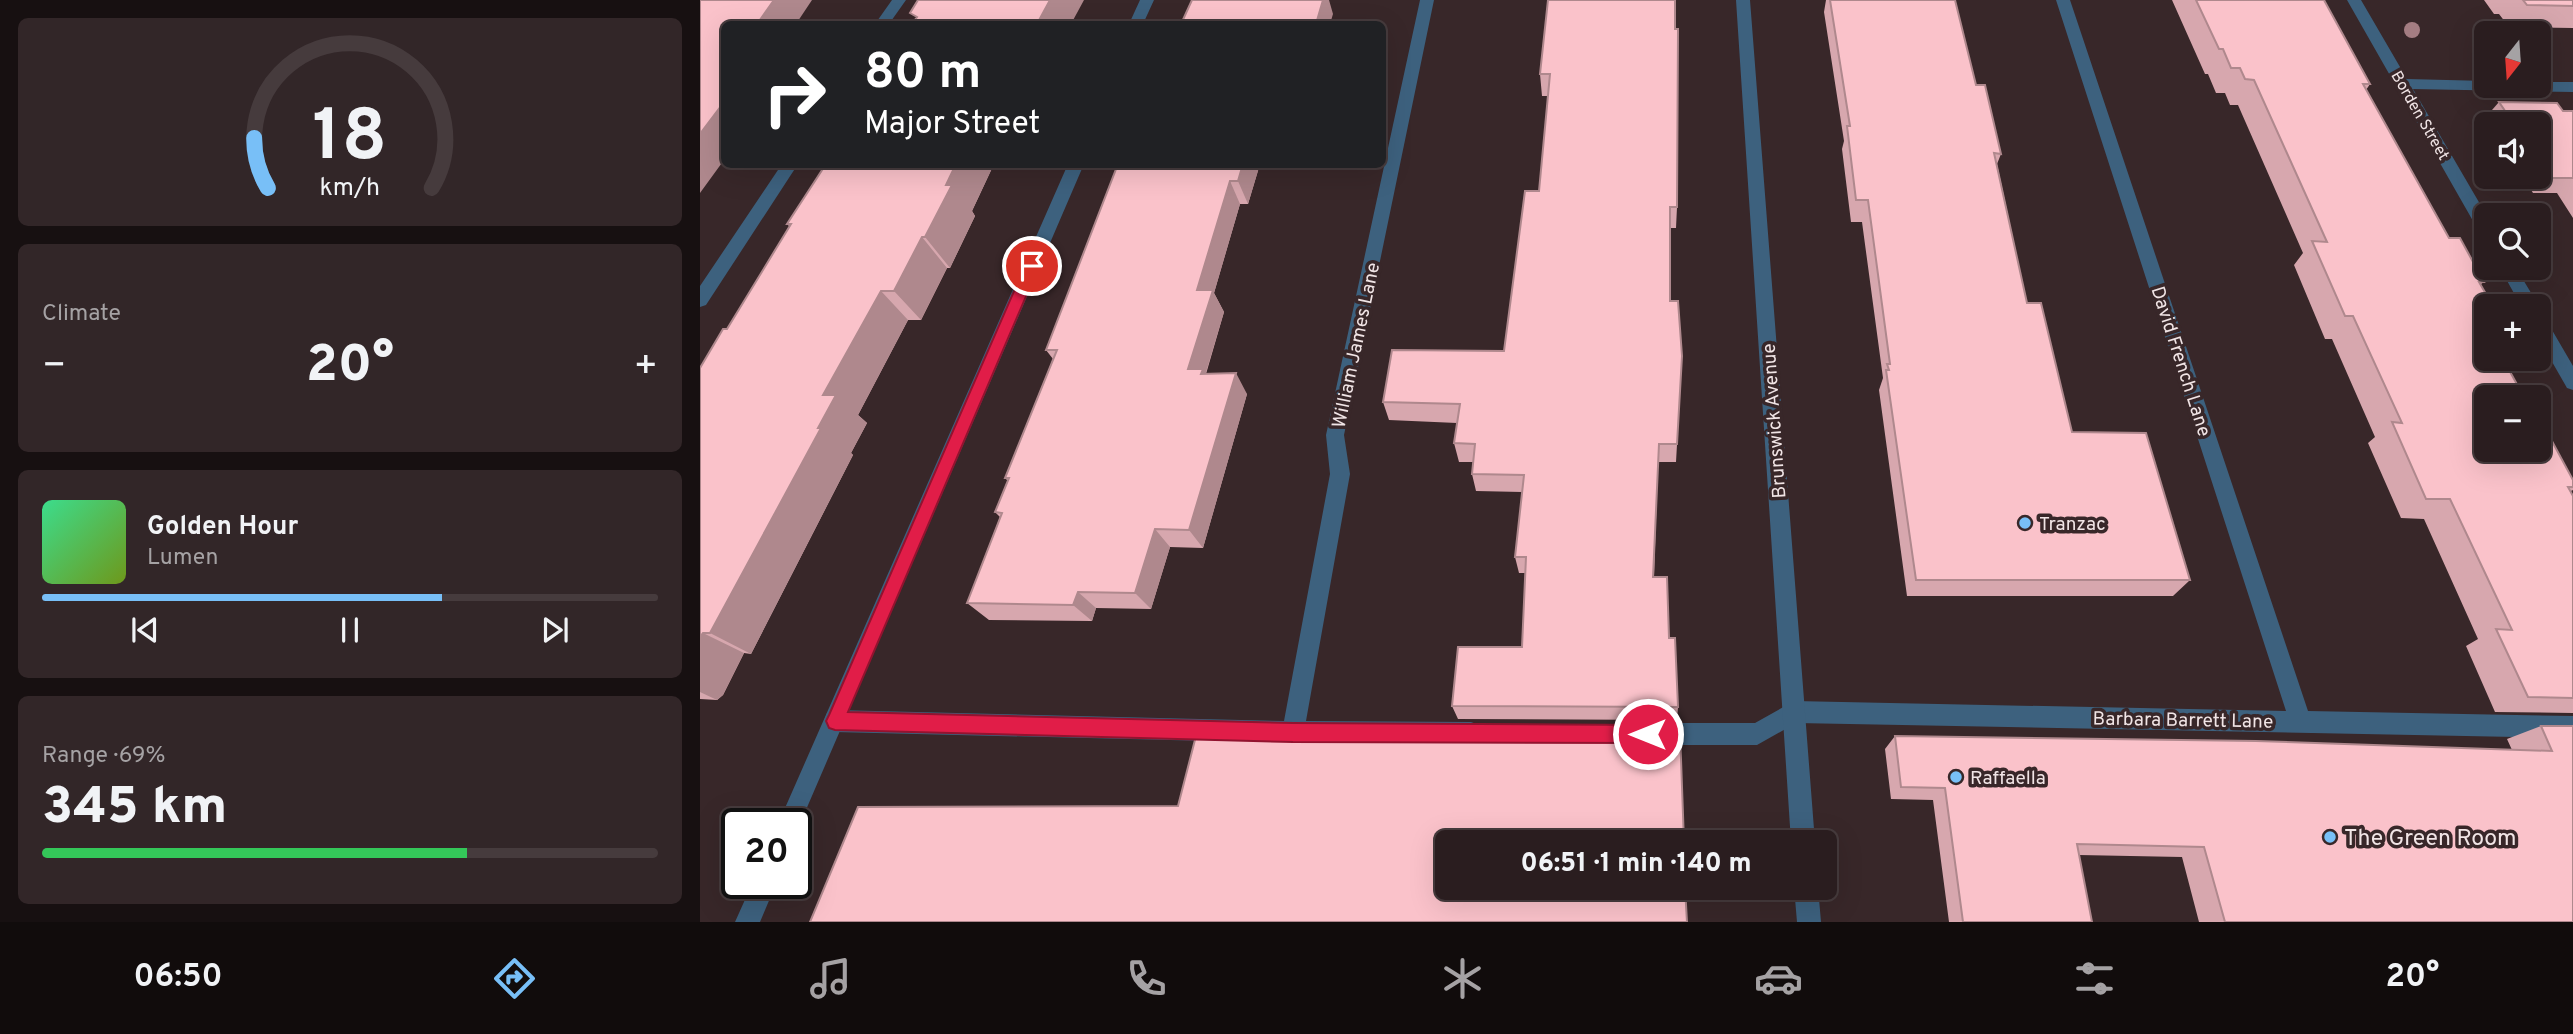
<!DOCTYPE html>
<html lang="en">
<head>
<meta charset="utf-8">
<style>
  body { margin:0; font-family:Overpass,sans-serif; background:#322628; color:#f1f3f6; height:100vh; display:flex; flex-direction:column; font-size:26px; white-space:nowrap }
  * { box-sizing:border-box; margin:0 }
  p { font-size:23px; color:#a5a2a4 }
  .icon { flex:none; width:38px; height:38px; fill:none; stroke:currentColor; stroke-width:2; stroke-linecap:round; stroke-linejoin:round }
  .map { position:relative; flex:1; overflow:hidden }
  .details { display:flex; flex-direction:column; gap:18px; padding:18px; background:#171011; width:700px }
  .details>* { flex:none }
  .guide { position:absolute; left:21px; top:21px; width:665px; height:147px; border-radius:10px; box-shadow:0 7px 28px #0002,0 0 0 2px #463b3d; background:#202124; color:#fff; overflow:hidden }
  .needle { width:46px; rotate:197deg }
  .tools { position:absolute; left:1774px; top:21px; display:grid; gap:14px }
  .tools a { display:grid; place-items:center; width:77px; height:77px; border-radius:10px; background:#2a1d1f; box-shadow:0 7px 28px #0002,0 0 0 2px #463b3d; font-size:35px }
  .speed { position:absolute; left:21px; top:808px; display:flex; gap:14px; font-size:35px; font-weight:700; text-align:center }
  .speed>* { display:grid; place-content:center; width:91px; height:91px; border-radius:50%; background:#2a1d1f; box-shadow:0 7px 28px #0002,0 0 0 2px #463b3d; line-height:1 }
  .speed .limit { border:4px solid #111; border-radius:10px; background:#fff; color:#111 }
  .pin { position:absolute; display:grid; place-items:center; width:60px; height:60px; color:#fff; margin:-30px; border:4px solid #fff; border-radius:50%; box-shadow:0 2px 7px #0007 }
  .me { position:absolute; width:77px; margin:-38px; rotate:270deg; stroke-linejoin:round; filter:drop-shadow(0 0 5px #0008) }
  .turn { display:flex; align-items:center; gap:24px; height:147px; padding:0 28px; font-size:32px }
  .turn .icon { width:91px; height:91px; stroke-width:2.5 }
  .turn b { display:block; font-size:49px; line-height:60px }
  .big { font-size:52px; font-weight:800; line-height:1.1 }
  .details .tile { flex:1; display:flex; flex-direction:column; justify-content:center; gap:10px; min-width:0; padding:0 24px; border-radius:10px; background:#322628 }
  .details .dial { align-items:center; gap:0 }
  .dial svg { height:182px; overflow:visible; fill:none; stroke:#463b3d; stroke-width:7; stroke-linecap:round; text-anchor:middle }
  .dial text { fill:#f1f3f6; stroke:none }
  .song { display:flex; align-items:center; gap:21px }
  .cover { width:84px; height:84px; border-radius:10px; background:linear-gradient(135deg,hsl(150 70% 55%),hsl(80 70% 35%)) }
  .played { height:7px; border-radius:4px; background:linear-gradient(90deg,#78bff7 65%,#463b3d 65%) }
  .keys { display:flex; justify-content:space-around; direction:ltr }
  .heat { display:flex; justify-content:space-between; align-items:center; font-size:38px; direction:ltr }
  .charge { height:10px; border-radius:5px; background:linear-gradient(90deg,#34c759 69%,#463b3d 0) }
  .trip { position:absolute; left:735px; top:830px; width:402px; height:70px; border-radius:10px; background:#2a1d1f; box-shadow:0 7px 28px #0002,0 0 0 2px #463b3d; font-weight:800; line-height:70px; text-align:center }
  .menu { display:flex; height:112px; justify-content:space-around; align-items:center; background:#110c0c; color:#a5a2a4 }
  .menu .icon { width:49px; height:49px }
  .menu .on { color:#78bff7 }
  .menu b { font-size:32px; color:#f1f3f6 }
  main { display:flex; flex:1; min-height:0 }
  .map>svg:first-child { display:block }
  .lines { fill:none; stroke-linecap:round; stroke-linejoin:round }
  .service { fill:#3d617e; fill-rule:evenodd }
  .minor { fill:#3d617e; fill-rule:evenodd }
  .tree { fill:#a47d82 }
  .wall { fill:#d7a7ae }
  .shaded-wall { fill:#af888d }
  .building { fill:#fac2ca; stroke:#af888d; stroke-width:2 }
  .route { fill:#e11d48; stroke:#92132f; stroke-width:2 }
  .poi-dot { fill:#78bff7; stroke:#382729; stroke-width:2.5 }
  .labels { text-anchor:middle; stroke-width:7; stroke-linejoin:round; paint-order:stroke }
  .far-street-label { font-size:16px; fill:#f1e5e6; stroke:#382729 }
  .street-label { font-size:19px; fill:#f1e5e6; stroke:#382729 }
  .poi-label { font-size:19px; fill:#f1e5e6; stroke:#382729; text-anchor:start }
  .near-poi-label { font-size:23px; fill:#f1e5e6; stroke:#382729; text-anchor:start }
</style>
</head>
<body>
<main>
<section class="details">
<div class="tile dial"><svg viewBox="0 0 100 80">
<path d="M14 69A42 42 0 1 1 86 69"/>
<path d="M14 69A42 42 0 0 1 8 47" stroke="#78bff7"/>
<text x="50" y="56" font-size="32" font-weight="700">18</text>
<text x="50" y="72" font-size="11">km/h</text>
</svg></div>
<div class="tile"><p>Climate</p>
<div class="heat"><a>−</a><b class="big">20°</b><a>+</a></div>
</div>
<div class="tile">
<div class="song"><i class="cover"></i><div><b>Golden Hour</b><p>Lumen</p></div></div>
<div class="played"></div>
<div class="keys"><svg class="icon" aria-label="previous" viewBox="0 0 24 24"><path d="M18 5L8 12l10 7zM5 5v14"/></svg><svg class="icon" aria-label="pause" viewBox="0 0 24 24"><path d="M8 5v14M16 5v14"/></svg><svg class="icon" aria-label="next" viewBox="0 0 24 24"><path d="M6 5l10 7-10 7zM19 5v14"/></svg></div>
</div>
<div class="tile"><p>Range · 69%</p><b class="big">345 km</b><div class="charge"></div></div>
</section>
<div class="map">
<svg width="1873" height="922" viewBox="0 0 1873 922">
  <rect width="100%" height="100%" fill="#382729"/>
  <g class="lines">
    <path class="service" d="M192,0H206L189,24H175Z
      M720,0H734L644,435L650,474L606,721L771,722L779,725L782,733L779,741L771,744L593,743L135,732L127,729L124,721L127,713L135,710L584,721L630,474L626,435Z
      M1356,0H1370L1608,711L1873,716V738L1096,723L1057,745H955L947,742L944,734L947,726L955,723H1055L1094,701L1586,711Z
      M82,164H98L6,305L0,307V286Z"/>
    <path class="minor" d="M440,0H454L443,24H429Z
      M1036,0H1050L1115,842H1091Z
      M1647,0H1661L1707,79L1787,81V86H1839V82H1873V92L1713,89L1787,216V237L1781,235Z
      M368,164H384L96,833V824H78Z
      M1800,268H1816L1839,306H1821Z
      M1839,316L1845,318L1873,366V390L1867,388L1839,339Z
      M52,884H76L60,922H35Z
      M1094,887H1118L1121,922H1097Z"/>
  </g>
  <circle class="tree" cx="1712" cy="30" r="8"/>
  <path class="wall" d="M848,0L977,207L976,228H970V301L982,356L976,462H958L954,577L969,638L978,707L977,720L758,719L752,706L822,647L825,573H819L815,557L822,492L776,491L772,474L773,462H759L754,443L757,423L689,420L683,402L804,351L839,191L848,96H842L840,74Z
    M1126,0H1255L1276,85L1301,154L1297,164L1327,303L1372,432L1490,580L1473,596H1207L1179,390L1183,378L1162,222H1151L1142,149L1144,141L1124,12Z
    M1472,0H1624L1670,84L1666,90L1749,238L1784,282L1781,284L1787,306V397L1873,480V490L1871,491L1873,496V713L1795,712L1766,646L1778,639L1724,519L1701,518L1668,443L1675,437L1632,339H1625L1594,265L1603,253L1538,105H1530L1525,93H1516L1508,74H1505Z
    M1784,0H1873V28L1809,27L1799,14H1794Z
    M1799,102L1863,111H1873V218L1857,193H1833L1823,177H1839V124H1789L1785,118Z
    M126,164H294L272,211L275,216L250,268H247L221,320H208L158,415L167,423L151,453L153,455L51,654L44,653L23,695L17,700L0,699V368L27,329L90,227L87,224Z
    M418,164H560L548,204H540L514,293L524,312L506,374L547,394L503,548L470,547L451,609L396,608L392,621L289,620L267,603L300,517L295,512L308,481L305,478L353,359L346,350Z
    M1841,726H1873V922H1499L1482,857L1379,855L1392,922H1249L1233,800L1191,799L1185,749L1195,736L1812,750L1807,739Z"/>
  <path class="shaded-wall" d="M74,0H112L96,24H57Z
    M350,0H384L371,24H337Z
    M622,0H629L633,14L630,24H616Z
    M24,102V160L0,193V134Z
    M256,164H294L272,211L275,216L250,268L225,237L246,185Z
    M543,164H560L548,204L538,181Z
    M530,181L540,204L514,293L524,312L504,379L488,369L497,290Z
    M222,237L247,268L221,320L194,291Z
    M181,291L208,320L158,415L167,423L151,453L153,455L51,654L10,633L118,428L123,395Z
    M536,373L547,394L503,548L489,530Z
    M455,529L470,547L451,609L435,593Z
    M378,592L396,608L392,621L373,605Z
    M3,633L44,653L23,695L17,700L0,692V637Z"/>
  <path class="building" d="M0,0H74L57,24H24V102L0,134Z
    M218,0H350L337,24H212L217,17L210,13Z
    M492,0H623L616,24H481Z
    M848,0H975V29H978L977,207H970V301H978L982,356L977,444H959L953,577H967L969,638H975L978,707L752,706L758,647H822L826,557H815L824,475L772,474L775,444L754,443L760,404L683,402L692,350L804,351L825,191H839L850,74H840Z
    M1130,0H1255L1276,85H1285L1301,154L1294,153L1327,303H1341L1372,432L1446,433L1490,580H1216L1186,370H1189L1187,364H1190L1168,200H1156L1147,126H1150Z
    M1496,0H1624L1670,84H1663L1749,238H1760L1784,282H1779L1793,306H1787V359H1803L1824,397H1787V450H1839V417L1873,480V487H1868L1873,496V698L1828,697L1796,629L1812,630L1750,499H1726L1692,422L1702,423L1653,316H1645L1612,241L1627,242L1554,80L1545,79L1540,68H1531L1523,49H1519Z
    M1823,0H1873V6L1827,5Z
    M1799,102L1857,103L1863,111H1873V178H1849L1839,163V124H1814Z
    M126,164H256L246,185H252L225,237H222L194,291H181L123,395H136L118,428H121L10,633H3L0,637V368L23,329H27L91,224H87Z
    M418,164H543L538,181H530L497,290H513L488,369H503L501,374L536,373L489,530L455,529L435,593L378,592L373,605L267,603L302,513L295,512L309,478H305L357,350H346Z
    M1841,726H1873V922H1525L1504,847L1377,844L1392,922H1263L1245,788L1201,787L1195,736L1556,741L1852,751Z
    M748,731L980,732L984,842H747V887H985L987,922H110L158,807L478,806L497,732L707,736L708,733L747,734Z"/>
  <path class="route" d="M332,260L339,266L148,712L593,723L948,725L955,727L957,734L955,740L948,743L593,742L135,730L129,728L126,721L129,715L325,266Z"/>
  <g class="poi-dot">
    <circle cx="1325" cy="523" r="7"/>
    <circle cx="1256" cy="777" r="7"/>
    <circle cx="1630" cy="837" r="7"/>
  </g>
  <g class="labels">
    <g class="far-street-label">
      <text transform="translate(1721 115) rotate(60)" y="6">Borden Street</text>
    </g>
    <g class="street-label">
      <text transform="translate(655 345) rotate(-78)" y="7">William James Lane</text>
      <text transform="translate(1482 361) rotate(72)" y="7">David French Lane</text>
      <text transform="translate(1073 421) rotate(-94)" y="7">Brunswick Avenue</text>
      <text transform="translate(1483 719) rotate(1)" y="7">Barbara Barrett Lane</text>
    </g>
    <g class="poi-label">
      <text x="1339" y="530">Tranzac</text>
      <text x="1270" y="784">Raffaella</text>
    </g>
    <g class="near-poi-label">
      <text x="1644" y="845">The Green Room</text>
    </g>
  </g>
</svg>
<div class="tools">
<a><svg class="needle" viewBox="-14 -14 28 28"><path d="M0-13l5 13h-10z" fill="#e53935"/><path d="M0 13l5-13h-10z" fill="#a5a2a4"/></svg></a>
<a><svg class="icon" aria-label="sound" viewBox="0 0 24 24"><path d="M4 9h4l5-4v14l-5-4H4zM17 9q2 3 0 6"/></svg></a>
<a><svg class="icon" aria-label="search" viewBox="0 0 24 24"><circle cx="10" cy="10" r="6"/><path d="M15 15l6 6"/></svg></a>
<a>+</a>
<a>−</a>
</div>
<div class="speed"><div class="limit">20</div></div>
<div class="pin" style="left:332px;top:266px;background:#d93025"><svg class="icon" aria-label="arrive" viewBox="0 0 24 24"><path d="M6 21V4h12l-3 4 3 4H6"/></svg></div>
<svg class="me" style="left:948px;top:734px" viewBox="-20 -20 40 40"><circle r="17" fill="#e11d48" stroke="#fff" stroke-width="3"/><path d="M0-11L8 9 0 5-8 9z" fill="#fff"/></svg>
<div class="trip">06:51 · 1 min · 140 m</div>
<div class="guide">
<div class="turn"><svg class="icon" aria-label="right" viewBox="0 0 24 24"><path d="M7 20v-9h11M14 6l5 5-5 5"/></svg><div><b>80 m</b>Major Street</div></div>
</div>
</div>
</main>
<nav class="menu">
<b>06:50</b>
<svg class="icon on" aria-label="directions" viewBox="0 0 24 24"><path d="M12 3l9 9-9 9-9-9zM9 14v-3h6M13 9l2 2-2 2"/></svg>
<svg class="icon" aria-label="music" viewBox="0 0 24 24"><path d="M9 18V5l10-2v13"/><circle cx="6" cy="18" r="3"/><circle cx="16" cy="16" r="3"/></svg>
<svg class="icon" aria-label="phone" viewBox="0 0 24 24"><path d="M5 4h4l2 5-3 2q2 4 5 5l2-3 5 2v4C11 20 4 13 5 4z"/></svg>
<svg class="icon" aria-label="climate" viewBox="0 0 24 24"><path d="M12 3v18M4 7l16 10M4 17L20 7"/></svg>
<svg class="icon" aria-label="car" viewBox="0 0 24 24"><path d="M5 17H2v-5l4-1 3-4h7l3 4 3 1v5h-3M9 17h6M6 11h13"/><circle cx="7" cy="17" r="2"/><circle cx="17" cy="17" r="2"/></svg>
<svg class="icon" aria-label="filters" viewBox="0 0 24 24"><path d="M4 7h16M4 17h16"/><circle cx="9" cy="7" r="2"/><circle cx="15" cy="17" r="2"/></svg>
<b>20°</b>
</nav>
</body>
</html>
